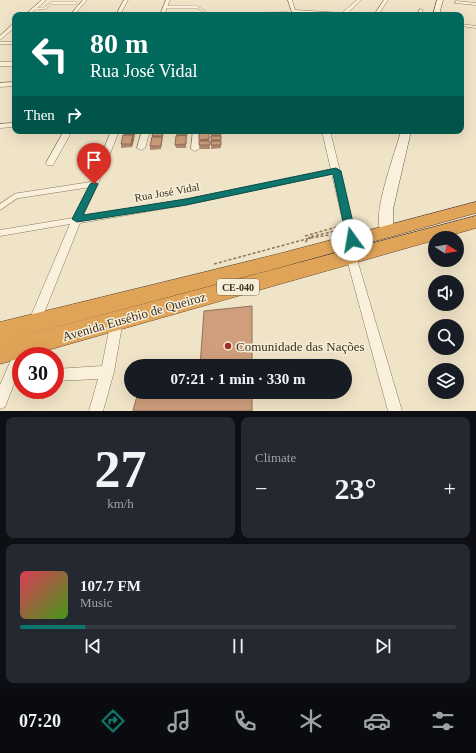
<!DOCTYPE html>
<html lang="en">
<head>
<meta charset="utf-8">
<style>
  body { margin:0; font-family:"Times New Roman",serif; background:#242831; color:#f1f3f6; height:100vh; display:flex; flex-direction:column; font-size:15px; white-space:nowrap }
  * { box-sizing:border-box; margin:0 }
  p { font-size:13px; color:#9ea1a6 }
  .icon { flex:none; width:22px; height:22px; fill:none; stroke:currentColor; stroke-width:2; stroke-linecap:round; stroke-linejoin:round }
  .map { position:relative; height:411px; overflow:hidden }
  .panel { display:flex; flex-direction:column; gap:6px; padding:6px; background:#0d0f14; flex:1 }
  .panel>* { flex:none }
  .top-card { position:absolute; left:12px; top:12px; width:452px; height:122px; border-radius:8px; box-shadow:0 4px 16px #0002; background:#00695c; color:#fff; overflow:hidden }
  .needle { width:26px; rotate:101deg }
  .controls { position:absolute; left:428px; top:231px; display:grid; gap:8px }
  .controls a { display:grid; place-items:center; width:36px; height:36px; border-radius:50%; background:#171b24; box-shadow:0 4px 16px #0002; font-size:20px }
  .speed { position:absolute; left:12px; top:347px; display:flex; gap:8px; font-size:20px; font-weight:700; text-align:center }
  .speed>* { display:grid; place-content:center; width:52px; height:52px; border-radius:50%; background:#171b24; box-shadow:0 4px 16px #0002; line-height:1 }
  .speed .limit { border:6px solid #d22; background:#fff; color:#111 }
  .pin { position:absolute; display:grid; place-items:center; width:34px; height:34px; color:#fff; margin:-41px -17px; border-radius:50% 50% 50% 0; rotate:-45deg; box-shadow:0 0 4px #0007 }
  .pin .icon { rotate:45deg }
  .me { position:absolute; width:44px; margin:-22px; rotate:347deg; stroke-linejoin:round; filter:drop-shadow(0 0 3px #0008) }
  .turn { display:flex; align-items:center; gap:14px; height:84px; padding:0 12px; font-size:18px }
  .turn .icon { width:52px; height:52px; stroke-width:2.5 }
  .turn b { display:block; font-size:28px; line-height:34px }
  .then { display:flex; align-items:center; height:38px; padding:0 12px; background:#0003; gap:8px; font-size:15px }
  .big { font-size:30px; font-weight:700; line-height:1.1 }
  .panel .card { flex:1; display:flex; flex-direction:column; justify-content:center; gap:6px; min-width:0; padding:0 14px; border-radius:8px; background:#242831 }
  .panel .dial { align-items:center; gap:0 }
  .dial b { font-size:52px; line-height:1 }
  .song { display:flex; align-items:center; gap:12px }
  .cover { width:48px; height:48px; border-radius:6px; background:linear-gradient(135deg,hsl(350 70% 55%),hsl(100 70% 35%)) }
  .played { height:4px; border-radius:2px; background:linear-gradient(90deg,#0f766e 15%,#363941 15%) }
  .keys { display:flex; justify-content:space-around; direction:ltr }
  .heat { display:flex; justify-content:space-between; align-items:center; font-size:22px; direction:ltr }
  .panel .tiles { flex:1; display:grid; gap:6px; grid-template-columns:1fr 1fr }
  .card:last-child { grid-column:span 2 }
  .trip { position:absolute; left:124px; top:359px; width:228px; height:40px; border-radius:20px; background:#171b24; box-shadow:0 4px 16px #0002; font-weight:700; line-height:40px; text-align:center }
  .dock { display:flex; height:64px; justify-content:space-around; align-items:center; background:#090b0e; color:#9ea1a6 }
  .dock .icon { width:28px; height:28px }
  .dock .on { color:#0f766e }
  .dock b { font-size:18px; color:#f1f3f6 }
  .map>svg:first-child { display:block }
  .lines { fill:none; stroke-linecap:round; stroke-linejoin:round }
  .lane-far1-casing { stroke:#8d765c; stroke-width:2.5 }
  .lane-casing { stroke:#8d765c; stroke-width:6 }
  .street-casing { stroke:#8d765c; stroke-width:1 }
  .secondary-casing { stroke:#6f573f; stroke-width:1 }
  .highway-casing { stroke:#5b4430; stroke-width:1 }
  .path-far1 { stroke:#8d765c; stroke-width:1; stroke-dasharray:1.5 1; stroke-linecap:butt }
  .path { stroke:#8d765c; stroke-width:1.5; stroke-dasharray:3 2; stroke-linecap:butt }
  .lane-far1 { stroke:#faf1dc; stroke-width:2 }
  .lane { stroke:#faf1dc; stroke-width:5 }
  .street { fill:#faf1dc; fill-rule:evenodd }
  .secondary { fill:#faf1dc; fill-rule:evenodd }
  .highway { fill:#e0a458; fill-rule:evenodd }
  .wall { fill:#b2896c }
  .shaded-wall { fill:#916f58 }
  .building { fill:#cf9f7d; stroke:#916f58 }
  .route { fill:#0f766e; stroke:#0a4d48 }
  .poi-dot { fill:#9e2a2b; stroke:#f7eed8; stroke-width:1.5 }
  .labels { text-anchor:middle; stroke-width:3; stroke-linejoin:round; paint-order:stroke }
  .shield { fill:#f7eed8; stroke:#756857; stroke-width:1 }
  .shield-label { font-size:10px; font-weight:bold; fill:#3d2e20 }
  .street-label { font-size:11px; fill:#3d2e20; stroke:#f7eed8 }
  .near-street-label { font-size:13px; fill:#3d2e20; stroke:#f7eed8 }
  .near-poi-label { font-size:13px; fill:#3d2e20; stroke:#f7eed8; text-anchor:start }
</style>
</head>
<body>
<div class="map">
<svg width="476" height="411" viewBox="0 0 476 411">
  <rect width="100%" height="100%" fill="#f0e4c8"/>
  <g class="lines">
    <g class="lane-far1-casing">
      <path id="lane-far1" d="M165,7H197L204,11
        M33,9L45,8L52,3H76"/>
    </g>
    <g class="lane-casing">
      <path id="lane" d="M0,207L16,196L94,184"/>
    </g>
    <g class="street-casing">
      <path id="street" d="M42,0H46L29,15H25Z
        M83,0H87L74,15H70Z
        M124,0H128L120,15H116Z
        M166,0H170L164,15H160Z
        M288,0H292L295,10L342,13L357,0H361L347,14L351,15L296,12L297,15H293Z
        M384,0H388L378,15H374Z
        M456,1L476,3V5L455,3Z
        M420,9L423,10L421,15H417Z
        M13,24H15V27L0,40V36Z
        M461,24L476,26V28L461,26Z
        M0,42H15V44H0Z
        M0,62H15V66H0Z
        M15,82V86L0,87V83Z
        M15,123V127L0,128V124Z
        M64,131H72L53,165H47L46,163Z
        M111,131H119L98,184L83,216L186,199L331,170L322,131H330L357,240L355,242H349L347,240L332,174L186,205L80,223L40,323L38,327L34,328L30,327L28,323L70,224L0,236V230L73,218L90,184Z
        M142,131H150L145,148L141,150L137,148Z
        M193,131H201L199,149L195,151L191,149Z
        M351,252L355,253L356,256L402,411H388L346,256L347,253Z
        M117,315L121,317L123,320L114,372L103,411H89L98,379L55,381V369L102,366L111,320L113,317Z
        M22,342L26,344L28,348L25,356H21V366L5,407L0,409V385L18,344Z"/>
    </g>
    <g class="secondary-casing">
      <path id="secondary" d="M437,0H443L439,15H433Z
        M401,131H411L393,209V225L397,231L395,234C388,236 380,233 379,225C376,204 395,153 401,131Z"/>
    </g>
    <g class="highway-casing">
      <path id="highway" d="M476,202V213L278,268L0,342V322L278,254Z
        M476,216V228L441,238H435V240L27,356H21V358L0,364V342Z"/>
    </g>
    <path class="path-far1" d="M208,14L288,12
      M170,15L198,14"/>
    <path class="path" d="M305,236L340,226
      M305,242L310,238L309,237L339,230
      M214,264L310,238L329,235"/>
    <use href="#lane-far1" class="lane-far1"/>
    <use href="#lane" class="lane"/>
    <use href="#street" class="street"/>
    <use href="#secondary" class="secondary"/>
    <use href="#highway" class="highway"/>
  </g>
  <path class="wall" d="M124,131H136L132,147L121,148V144L124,135Z
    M153,131H164L161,149L150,150V146Z
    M177,131H187L186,148H176L175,145Z
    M199,131H211V133H209L210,149H200Z
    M211,131H222L223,133H221V148L211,149Z"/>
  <path class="shaded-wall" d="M133,135L134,139L132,147L131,144Z"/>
  <path class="building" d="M124,131H134V134H124Z
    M177,131H187V135H177Z
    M199,131H209V139L199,140Z
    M211,131H221V135H211Z
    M153,132H163L162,136H152Z
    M123,135H133L131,144H121Z
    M186,135V144L175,145L176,136Z
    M211,136H221V140H211Z
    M152,137H162L161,146H150Z
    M199,141H210V145H199Z
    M211,141H221V145H211Z
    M252,306V366H200L204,311Z
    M138,392H252V411H133Z"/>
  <path class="route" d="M336,168L341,171L357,240L352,244L347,240L333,174L186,205L77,222L72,219L90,184L94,182L98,184L83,215L186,199Z"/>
  <circle class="poi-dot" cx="228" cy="346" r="4"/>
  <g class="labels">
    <rect class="shield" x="217" y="279" width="42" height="16" rx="3"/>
    <g class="shield-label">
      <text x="238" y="291">CE-040</text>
    </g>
    <g class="street-label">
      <text transform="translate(167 192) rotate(-10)" y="4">Rua José Vidal</text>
    </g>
    <g class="near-street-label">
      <text transform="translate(134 316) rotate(-16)" y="5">Avenida Eusébio de Queiroz</text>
    </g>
    <g class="near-poi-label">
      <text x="236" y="351">Comunidade das Nações</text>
    </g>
  </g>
</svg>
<div class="controls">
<a><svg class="needle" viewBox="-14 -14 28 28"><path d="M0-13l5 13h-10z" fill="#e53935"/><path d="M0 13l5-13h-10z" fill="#9ea1a6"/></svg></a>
<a><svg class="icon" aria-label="sound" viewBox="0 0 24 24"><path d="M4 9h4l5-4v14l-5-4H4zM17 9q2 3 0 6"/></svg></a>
<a><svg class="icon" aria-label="search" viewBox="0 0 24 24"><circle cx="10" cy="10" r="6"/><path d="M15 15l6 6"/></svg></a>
<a><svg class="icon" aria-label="layers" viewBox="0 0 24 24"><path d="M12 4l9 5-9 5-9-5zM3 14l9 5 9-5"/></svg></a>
</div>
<div class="speed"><div class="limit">30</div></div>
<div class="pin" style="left:94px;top:184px;background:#d93025"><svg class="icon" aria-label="arrive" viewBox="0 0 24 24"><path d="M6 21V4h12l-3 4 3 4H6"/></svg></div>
<svg class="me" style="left:352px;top:240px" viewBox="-20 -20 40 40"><circle r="19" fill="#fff"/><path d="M0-13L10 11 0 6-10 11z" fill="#0f766e"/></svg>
<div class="trip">07:21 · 1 min · 330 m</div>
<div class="top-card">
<div class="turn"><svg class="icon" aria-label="left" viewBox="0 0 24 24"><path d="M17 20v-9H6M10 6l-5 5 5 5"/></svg><div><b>80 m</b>Rua José Vidal</div></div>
<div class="then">Then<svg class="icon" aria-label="right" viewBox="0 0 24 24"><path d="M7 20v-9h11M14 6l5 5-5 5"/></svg></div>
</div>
</div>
<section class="panel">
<div class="tiles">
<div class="card dial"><b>27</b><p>km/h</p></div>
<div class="card"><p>Climate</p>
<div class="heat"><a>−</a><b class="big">23°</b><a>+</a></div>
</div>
<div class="card">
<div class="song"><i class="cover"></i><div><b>107.7 FM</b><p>Music</p></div></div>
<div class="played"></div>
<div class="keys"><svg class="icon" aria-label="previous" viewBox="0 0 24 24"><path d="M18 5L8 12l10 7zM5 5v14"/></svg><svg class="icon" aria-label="pause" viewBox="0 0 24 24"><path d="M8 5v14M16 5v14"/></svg><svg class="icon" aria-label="next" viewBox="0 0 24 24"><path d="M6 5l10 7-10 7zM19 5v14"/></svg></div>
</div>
</div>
</section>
<nav class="dock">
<b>07:20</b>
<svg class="icon on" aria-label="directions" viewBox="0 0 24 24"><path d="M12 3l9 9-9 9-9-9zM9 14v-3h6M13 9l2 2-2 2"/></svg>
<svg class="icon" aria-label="music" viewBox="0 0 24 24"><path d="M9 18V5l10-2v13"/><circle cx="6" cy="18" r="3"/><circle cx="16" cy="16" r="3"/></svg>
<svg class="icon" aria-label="phone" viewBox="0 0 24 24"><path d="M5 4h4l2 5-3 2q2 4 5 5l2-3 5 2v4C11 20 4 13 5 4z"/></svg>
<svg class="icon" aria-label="climate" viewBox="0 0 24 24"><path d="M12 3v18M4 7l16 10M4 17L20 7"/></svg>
<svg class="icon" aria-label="car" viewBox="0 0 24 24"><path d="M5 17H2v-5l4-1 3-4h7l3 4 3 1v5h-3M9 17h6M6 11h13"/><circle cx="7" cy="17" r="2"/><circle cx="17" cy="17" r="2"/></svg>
<svg class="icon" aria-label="filters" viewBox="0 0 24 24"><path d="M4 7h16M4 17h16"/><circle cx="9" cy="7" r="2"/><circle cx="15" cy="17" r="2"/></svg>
</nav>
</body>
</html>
